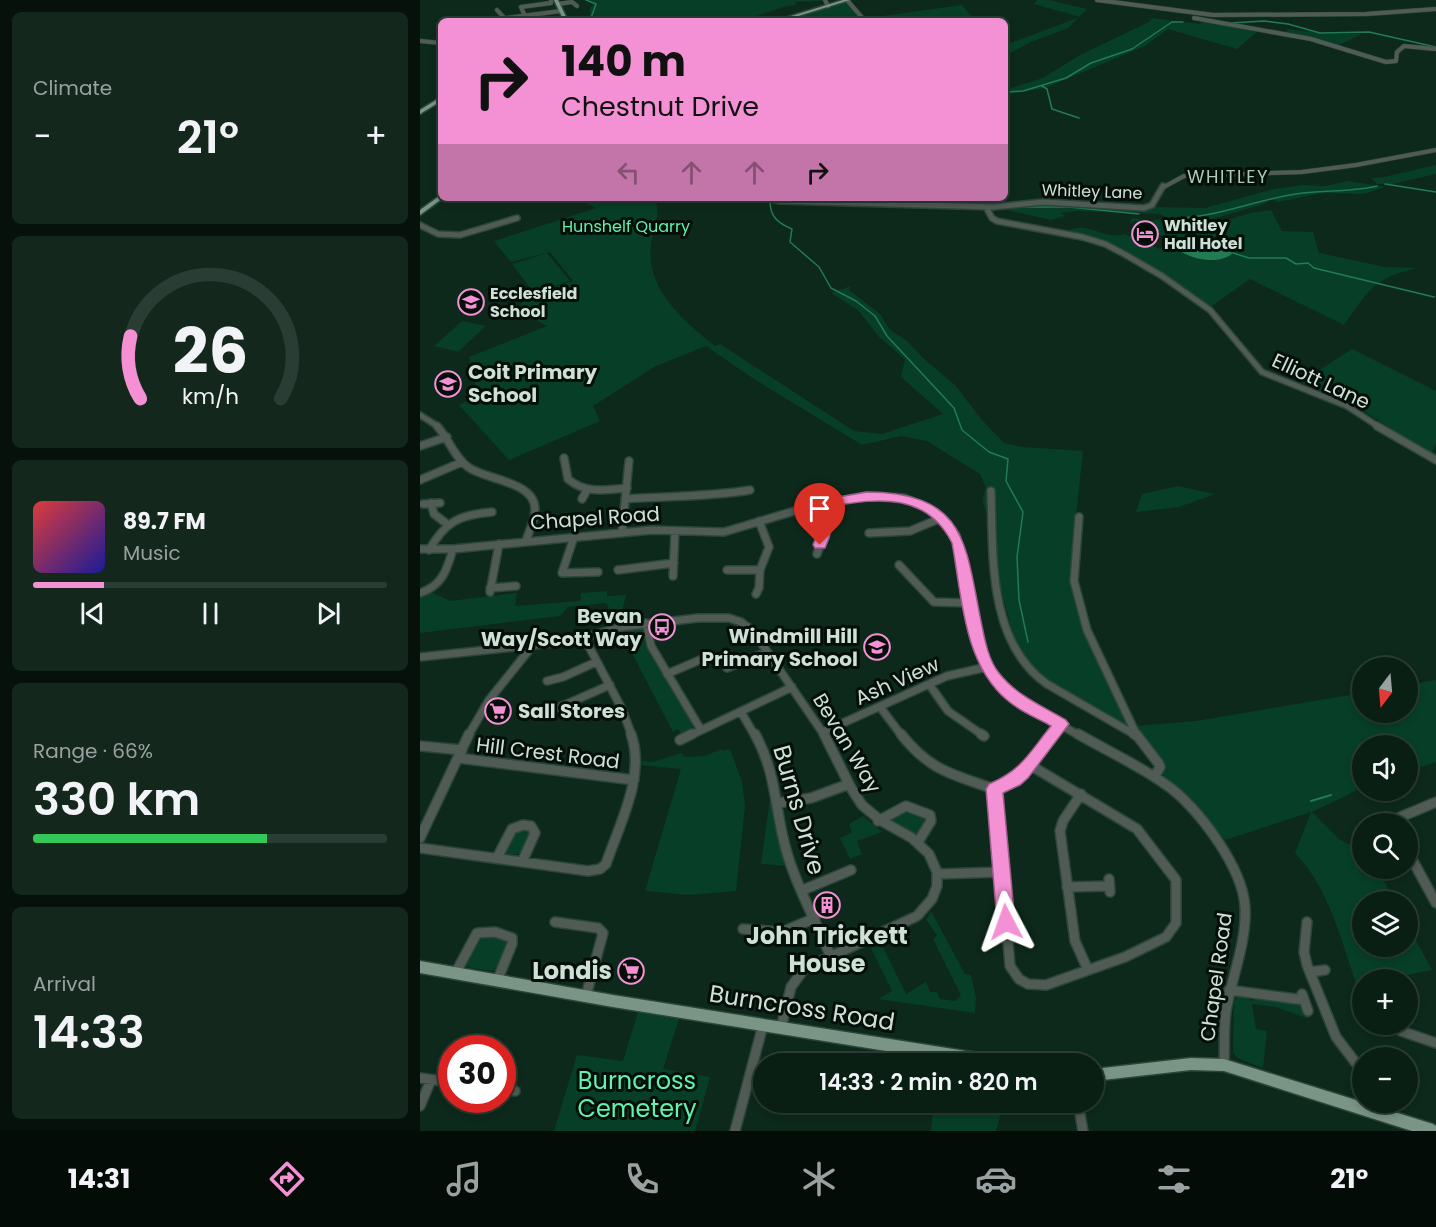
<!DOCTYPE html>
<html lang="en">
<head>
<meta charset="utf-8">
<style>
  body { margin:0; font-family:Poppins,sans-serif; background:#13271d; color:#f1f3f6; height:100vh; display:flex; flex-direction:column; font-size:22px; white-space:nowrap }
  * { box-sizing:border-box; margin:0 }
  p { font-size:20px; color:#99a2a0 }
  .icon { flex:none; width:33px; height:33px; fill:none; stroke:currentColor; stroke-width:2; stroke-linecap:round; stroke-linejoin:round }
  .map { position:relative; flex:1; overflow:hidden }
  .panel { display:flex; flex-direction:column; gap:12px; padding:12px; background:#06110b; width:420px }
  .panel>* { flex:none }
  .banner { position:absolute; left:18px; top:18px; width:570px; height:183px; border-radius:9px; box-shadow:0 3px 9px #0003,0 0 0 2px #2a3d34; background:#f491d4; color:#111; overflow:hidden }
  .needle { width:39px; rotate:196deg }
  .tools { position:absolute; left:932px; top:657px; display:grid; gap:12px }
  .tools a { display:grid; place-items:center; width:66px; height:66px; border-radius:50%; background:#0a1f14; box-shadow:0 3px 9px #0003,0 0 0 2px #2a3d34; font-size:30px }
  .speed { position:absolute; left:18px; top:1035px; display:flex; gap:12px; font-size:30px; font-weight:700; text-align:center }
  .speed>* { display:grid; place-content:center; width:78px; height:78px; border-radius:50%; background:#0a1f14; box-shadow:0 3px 9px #0003,0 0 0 2px #2a3d34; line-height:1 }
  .speed .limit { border:9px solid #d22; background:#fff; color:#111 }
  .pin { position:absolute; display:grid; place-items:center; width:51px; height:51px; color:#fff; margin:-62px -26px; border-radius:50% 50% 50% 0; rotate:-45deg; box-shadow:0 0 6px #0007 }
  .pin .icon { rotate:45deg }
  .me { position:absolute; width:66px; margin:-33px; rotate:356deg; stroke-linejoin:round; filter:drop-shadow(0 0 4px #0008) }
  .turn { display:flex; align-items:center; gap:21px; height:126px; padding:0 24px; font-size:27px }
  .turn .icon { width:78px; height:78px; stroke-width:2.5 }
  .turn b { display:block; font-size:42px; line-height:51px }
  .lanes { display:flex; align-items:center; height:57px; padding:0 24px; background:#0003; justify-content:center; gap:30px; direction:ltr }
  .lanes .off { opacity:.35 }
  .big { font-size:45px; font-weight:600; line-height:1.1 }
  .panel .widget { flex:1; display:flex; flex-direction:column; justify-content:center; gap:9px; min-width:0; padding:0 21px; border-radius:9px; background:#13271d }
  .panel .dial { align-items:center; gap:0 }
  .dial svg { height:156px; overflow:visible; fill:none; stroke:#2a3d34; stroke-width:7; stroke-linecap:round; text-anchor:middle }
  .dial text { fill:#f1f3f6; stroke:none }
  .song { display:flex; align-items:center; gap:18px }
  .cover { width:72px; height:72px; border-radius:9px; background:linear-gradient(135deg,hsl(0 70% 55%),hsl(240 70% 35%)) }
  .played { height:6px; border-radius:3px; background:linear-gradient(90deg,#f491d4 20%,#2a3d34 20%) }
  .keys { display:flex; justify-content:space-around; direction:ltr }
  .heat { display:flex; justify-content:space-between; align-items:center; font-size:33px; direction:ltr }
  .charge { height:9px; border-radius:4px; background:linear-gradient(90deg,#34c759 66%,#2a3d34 0) }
  .trip { position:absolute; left:333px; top:1053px; width:351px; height:60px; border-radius:30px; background:#0a1f14; box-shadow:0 3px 9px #0003,0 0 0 2px #2a3d34; font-weight:600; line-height:60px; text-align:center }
  .tab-bar { display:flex; height:96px; justify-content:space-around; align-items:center; background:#040c08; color:#99a2a0 }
  .tab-bar .icon { width:42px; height:42px }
  .tab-bar .on { color:#f491d4 }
  .tab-bar b { font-size:27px; color:#f1f3f6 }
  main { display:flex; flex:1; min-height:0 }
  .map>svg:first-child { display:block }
  .green { fill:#073e28 }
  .water { fill:#237b54 }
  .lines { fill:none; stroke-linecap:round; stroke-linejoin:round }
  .stream-far1 { stroke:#237b54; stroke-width:1.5 }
  .stream { stroke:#237b54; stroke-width:2 }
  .minor-far3-casing { stroke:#2c4639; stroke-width:5 }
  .minor-far2-casing { stroke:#2c4639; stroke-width:8 }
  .minor-far1-casing { stroke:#2c4639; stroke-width:10 }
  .minor-casing { stroke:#2c4639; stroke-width:12 }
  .major-casing { stroke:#2c4639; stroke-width:3 }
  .minor-far3 { stroke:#4f5b54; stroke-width:4 }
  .minor-far2 { stroke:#4f5b54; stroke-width:5 }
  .minor-far1 { stroke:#4f5b54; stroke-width:7 }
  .minor { stroke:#4f5b54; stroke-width:9 }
  .major { fill:#7a9485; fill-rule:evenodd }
  .route { fill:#f491d4; stroke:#9f5e8a; stroke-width:1.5 }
  .labels { text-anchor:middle; stroke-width:6; stroke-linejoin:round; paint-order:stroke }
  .far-street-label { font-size:16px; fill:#cfe0d6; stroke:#040f09 }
  .far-poi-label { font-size:16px; font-weight:bold; fill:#cfe0d6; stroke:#040f09; text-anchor:start }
  .far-park-label { font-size:16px; fill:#60f2ae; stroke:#040f09 }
  .far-quarter-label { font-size:18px; letter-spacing:1.5px; fill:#aacab8; stroke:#040f09 }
  .poi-label { font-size:20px; font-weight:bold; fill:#cfe0d6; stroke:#040f09; text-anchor:start }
  .street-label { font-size:20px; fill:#cfe0d6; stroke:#040f09 }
  .near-street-label { font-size:24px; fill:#cfe0d6; stroke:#040f09 }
  .near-poi-label { font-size:24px; font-weight:bold; fill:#cfe0d6; stroke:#040f09 }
  .near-park-label { font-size:24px; fill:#60f2ae; stroke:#040f09 }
</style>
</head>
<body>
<main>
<section class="panel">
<div class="widget"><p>Climate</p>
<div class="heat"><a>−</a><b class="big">21°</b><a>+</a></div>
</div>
<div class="widget dial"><svg viewBox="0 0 100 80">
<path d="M14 69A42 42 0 1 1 86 69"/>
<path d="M14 69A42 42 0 0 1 9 37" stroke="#f491d4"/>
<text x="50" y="56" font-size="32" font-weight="700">26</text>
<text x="50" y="72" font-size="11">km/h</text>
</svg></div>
<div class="widget">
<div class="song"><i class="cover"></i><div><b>89.7 FM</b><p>Music</p></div></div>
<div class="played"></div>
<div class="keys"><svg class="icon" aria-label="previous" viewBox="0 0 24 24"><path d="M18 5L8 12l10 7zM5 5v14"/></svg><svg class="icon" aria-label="pause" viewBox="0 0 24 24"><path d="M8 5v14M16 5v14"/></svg><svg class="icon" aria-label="next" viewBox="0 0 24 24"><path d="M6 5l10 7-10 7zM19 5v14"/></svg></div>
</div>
<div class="widget"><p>Range · 66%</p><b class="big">330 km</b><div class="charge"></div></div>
<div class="widget"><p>Arrival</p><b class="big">14:33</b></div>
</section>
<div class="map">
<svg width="1016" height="1131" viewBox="0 0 1016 1131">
  <rect width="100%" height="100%" fill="#0d291b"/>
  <path class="green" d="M167,0H402V1L375,2L376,5L366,6L322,21H170V9L174,3Z
    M617,0H629L667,9L648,28L611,42L585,56V45L660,17L614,4Z
    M427,2L442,18L441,21H371L370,18Z
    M542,5L555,21H447L448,18Z
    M732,18L779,24L786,21L838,31L817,49L748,29L725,46L625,88L585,95V90L623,78L660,55L729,22Z
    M867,29L909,34H942L919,45L866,33Z
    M1016,165V174L973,184H957L951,178L964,177Z
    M928,181L965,187L944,194L902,193L858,202L851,199L844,204L786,221L790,225L831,213L851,210L862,231L893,232L899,253L966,267L998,268C953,278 949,290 924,325L830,279L789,308L695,248L646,232C665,219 685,241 704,234L740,249L749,243L742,239L745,237L740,235L735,237L726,233L730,230L715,221L710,224L711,219L717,218L723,222L747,218L740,214L656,211L640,213L646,216L631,220L579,208L612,204L696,209L736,207L785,208L854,189L884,185L905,186Z
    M154,198H234C242,213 233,228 231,244C225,288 263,321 295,346L300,344L434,431L462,434L523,414L481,377L485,359L459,337L438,310L411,293L431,286L429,290L460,314L470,330L486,340L504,359L535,385L562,420L584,443L603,447L663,451L649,580L667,638L708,726L619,676L598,653L578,578L574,520C563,508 560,504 566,488L560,474L507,441L481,436L442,445L334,379L286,346L234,367L173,406L180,421L89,460L39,405L58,396L49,357L127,326L97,310L108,295L153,281L130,252L91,262L74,241L176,208Z
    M127,253L150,281L113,292L92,264Z
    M42,321L66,326L38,352L14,346Z
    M932,349L1016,391V444L1011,454L936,406L881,382Z
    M758,486L795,494L759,507L716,512L722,494Z
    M187,591V596L206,595L201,616H194L186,603L148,607L140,616L0,633V596L11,592L30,601L97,593L95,606L160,601L161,593Z
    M220,628L224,632L225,643L272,723L273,728L262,735L258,729L253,732L200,630Z
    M1016,680V762L987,772V746H942V788L892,812L920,840L942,850V868L957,869L975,901L942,902V946H987V924L1012,970L967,979L942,980V985L937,986C921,940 909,888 875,853L891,812L805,840L759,787L742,776L746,767L715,726L776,721L942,693V712H987V685Z
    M301,749L302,751L310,749L322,782L325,806L316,891L269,895L225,891L261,769L221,765L222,761L233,762L261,753L265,757L285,756Z
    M351,791L362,854L367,866L341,864Z
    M487,808L508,816L499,836L468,820Z
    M443,816L462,832L437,841L442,854L430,859L420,838L432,833L429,824Z
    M108,829L111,831C104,849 106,856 85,854L83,850L94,830Z
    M511,911L545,974L551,975L556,998L555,1013L458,999L472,991L450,946L460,941L486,994L506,982L510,992H517L520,999L535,1001L541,995L513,939L517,936L506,919Z
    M62,935L85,939L88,944L79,965L72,971L47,967L46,962L57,937Z
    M818,993L826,996L831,1001L838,998L878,1002L882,1004L889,1019L856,1007L832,1004L836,1029L847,1031L843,1068L817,1058L813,1052L814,1003Z
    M218,1012L259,1019L243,1069L290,1077L275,1131H134L157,1055L203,1061Z
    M514,1103H548L582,1109L576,1131H511Z"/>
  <path class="water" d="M771,243L797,246L813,253C799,266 768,259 756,248Z"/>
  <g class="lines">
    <path class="stream-far1" d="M166,0L176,4L171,18L173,21
      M811,23L844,21L868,24L900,33L949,32L1016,47
      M622,86L627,89L632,109L659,118
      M585,92L603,91L646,78L671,63L712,49L752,22H763
      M965,184L1016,192
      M350,201C350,217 358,223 372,229L370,242L399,267L411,288L436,301L455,316L467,336L534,408L542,430L569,452L588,459L586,481L603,512L597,557L599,600L608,642
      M478,207H494
      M595,207H649L719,214
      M747,218C795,220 837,198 883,193C908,190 932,192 957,186
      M813,253L829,258H866L876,264L888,263L894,268L1014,297"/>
    <path class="stream" d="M891,801L911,795"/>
    <g class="minor-far3-casing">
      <path id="minor-far3" d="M405,0L408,6
        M427,0L445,21
        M677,0L793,15L946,14L1016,9
        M138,4L152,2L157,6
        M77,10L87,21
        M104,14L101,7L131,3V0
        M86,18L141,11
        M116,18H124
        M774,18L891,39L966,62L976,61L977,52L984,46L1016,49
        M0,41L21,43
        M742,188L764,176L882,172L936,165L1016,150"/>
    </g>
    <g class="minor-far2-casing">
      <path id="minor-far2" d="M347,198L360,201L573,207L623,202L724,208L732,205L743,186
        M566,207L572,218L577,221L662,237L685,244L706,255L742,276L790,310L842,372L927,406L959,427
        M0,225L18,234L40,235L97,218
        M0,415L19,427"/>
    </g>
    <g class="minor-far1-casing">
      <path id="minor-far1" d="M17,426C29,439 34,457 48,467C65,480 116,481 115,510C115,520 109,531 106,541
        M957,426L1016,460
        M0,446L27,437
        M144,458L148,479C165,494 186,490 207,488
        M0,480L42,462
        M571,491C573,556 568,643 627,684L717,736
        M162,499L167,490
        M205,499C246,496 289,497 330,490
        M11,503L14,514L27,524
        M3,504L20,503
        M659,517L654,581L667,630L717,736
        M202,532L209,461
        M449,533L490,531L521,518
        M154,537L142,573L178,572
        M0,549H33L232,530L304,532L388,507L447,496L484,498L509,509L536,535L558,644L565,664L576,682L604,704L660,736
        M9,550C26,521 39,515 72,512
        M397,554L407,525L405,503
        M479,565L514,602L551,603
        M198,570L254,563
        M307,570H340
        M253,576L255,531
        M70,588L96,586
        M70,592L79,544
        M0,593C22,586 27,570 33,549
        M336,594L339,588L340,570L349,547L339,521
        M226,623L231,646L281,730
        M165,639L202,709L212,736
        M0,657L152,641L201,627L278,618H309L321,622L333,631L405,736
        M307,668L347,652
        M247,674L282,659H288
        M127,681L143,677L176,662
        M509,684L528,711L564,736
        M460,707L482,736
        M133,710L190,685
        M321,712L335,736
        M403,732L527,676L567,667
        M48,736L69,700L114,644
        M269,736L372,687
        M632,736L641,724"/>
    </g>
    <g class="minor-casing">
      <path id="minor" d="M335,734C358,776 354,810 367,853C377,888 396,921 410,955
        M481,734C510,771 532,774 574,789L604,770L633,734
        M561,734L564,736
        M658,734C686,750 718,765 745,784C777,805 823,868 825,907C827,940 813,974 807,1006C803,1025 805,1046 804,1065
        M714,734L717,736
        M716,734L739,764L740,767L735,776
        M260,740L272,734
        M0,746L42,750
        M38,758L214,780
        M661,794L643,821L640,831L655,941L668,970
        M358,803L391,798L429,784
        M458,821L486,806L510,815L511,821L498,842
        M964,824L1016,802
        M939,834L942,833
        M0,838L49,734
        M0,848L168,871L180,869L186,864C199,825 226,776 211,734
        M987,850L1016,903
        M77,858L92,829L103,825L111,826L115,833L102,862
        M582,872L590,966L599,979L608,984L626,985L705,957L746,937L756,923V880L717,829L610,765
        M518,874L582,872L574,789
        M689,879L690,892
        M647,887L689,886
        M383,890L431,870
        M135,922L178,928L183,933L166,996
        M887,922L884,952L887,965L916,1037L942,1071
        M323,929L362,932L395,918
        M890,972L905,970
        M35,974L57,933L75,932L92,938V944L77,981
        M809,990L884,1000
        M882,994L888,1011
        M361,1028L371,987L384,969L497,916L512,899L517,886V872L509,854L492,838L460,820L442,805L431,788L404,734
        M981,1031L1016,1043
        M0,1078L32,1082
        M82,1089L95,1091
        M658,1102L663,1131
        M0,1106L11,1080
        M315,1131L343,1025"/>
    </g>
    <g class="major-casing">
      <path id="major" d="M134,0H138L148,21H144Z
        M423,0H430L362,21H355Z
        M21,97V101L0,114V110Z
        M21,195V198H23L0,215V210Z
        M0,961L193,995L590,1058L594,1060L596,1064H547L193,1007L0,973Z
        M771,1058L804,1059L1013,1124L1016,1126V1131H992L804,1071L771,1070L674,1081V1069Z"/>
    </g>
    <use href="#minor-far3" class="minor-far3"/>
    <use href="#minor-far2" class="minor-far2"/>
    <use href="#minor-far1" class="minor-far1"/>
    <use href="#minor" class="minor"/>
    <use href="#major" class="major"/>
  </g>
  <path class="route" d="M447,492C548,493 545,544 562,626C565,641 569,661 579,673C596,695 622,706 646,720L649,724L608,778L600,785L583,793L595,922L592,928L586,931L580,928L577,922L566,789L569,784C602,770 609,753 631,726C617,718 599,711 587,700C543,663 542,596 532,543C507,493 459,498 412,506C413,522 412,534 405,548H395L393,545L400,525L399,503L401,500Z"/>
  <defs>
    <g id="hotel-ring" transform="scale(1.35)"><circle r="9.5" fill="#040f09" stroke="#f491d4" stroke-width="1.5"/><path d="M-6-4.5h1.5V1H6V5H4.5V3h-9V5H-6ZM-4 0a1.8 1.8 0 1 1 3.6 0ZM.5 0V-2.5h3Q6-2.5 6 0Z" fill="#f491d4"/></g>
    <g id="school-ring" transform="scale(1.35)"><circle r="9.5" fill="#040f09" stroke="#f491d4" stroke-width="1.5"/><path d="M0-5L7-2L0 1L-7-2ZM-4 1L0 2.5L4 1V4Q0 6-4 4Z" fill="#f491d4"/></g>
    <g id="bus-ring" transform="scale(1.35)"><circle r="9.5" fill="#040f09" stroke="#f491d4" stroke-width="1.5"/><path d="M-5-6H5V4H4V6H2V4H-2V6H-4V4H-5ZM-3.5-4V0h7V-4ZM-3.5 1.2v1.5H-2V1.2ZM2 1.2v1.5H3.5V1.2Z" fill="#f491d4"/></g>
    <g id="supermarket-ring" transform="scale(1.35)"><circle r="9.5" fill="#040f09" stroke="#f491d4" stroke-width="1.5"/><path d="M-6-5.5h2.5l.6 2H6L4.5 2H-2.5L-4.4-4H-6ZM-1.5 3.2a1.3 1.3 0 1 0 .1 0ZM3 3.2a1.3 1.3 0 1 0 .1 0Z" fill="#f491d4"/></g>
    <g id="building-ring" transform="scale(1.35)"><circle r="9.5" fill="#040f09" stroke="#f491d4" stroke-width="1.5"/><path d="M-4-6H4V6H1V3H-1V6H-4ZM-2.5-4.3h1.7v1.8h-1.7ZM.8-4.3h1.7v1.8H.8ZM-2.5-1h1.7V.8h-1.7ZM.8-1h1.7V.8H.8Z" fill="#f491d4"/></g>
  </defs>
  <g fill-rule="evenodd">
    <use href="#hotel-ring" x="725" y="234"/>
    <use href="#school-ring" x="51" y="302"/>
    <use href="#school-ring" x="28" y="384"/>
    <use href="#bus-ring" x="242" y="627"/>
    <use href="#school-ring" x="457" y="647"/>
    <use href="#supermarket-ring" x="78" y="711"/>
    <use href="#building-ring" x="407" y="905"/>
    <use href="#supermarket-ring" x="211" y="971"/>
  </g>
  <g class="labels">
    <g class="far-street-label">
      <text transform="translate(672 191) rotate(2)" y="6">Whitley Lane</text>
    </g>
    <g class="far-poi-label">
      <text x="744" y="231">Whitley<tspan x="744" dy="18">Hall Hotel</tspan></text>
      <text x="70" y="299">Ecclesfield<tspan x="70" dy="18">School</tspan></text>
    </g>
    <g class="far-park-label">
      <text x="206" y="232">Hunshelf Quarry</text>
    </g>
    <g class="far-quarter-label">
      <text x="808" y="183">WHITLEY</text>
    </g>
    <g class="poi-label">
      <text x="48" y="379">Coit Primary<tspan x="48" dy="23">School</tspan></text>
      <text x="222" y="623" text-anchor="end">Bevan<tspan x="222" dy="23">Way/Scott Way</tspan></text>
      <text x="438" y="643" text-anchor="end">Windmill Hill<tspan x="438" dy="23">Primary School</tspan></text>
      <text x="98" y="718">Sall Stores</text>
    </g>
    <g class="street-label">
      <text transform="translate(901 381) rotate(25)" y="7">Elliott Lane</text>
      <text transform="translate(175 518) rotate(-4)" y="7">Chapel Road</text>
      <text transform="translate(477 681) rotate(-24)" y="7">Ash View</text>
      <text transform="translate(427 743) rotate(59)" y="7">Bevan Way</text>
      <text transform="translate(128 753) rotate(7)" y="7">Hill Crest Road</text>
      <text transform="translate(796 977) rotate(-82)" y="7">Chapel Road</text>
    </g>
    <g class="near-street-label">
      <text transform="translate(379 810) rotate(74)" y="8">Burns Drive</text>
      <text transform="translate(382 1008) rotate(9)" y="8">Burncross Road</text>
    </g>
    <g class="near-poi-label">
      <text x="407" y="944">John Trickett<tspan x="407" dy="28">House</tspan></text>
      <text x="192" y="979" text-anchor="end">Londis</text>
    </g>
    <g class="near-park-label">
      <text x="217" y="1089">Burncross<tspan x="217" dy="28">Cemetery</tspan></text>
    </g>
  </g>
</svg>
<div class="tools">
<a><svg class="needle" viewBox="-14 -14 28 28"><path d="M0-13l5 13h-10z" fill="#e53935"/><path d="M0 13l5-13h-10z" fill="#99a2a0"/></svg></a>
<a><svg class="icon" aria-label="sound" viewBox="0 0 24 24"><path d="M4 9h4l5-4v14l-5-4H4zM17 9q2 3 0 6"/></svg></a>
<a><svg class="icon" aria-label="search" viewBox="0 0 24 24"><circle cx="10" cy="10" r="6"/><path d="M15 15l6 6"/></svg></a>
<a><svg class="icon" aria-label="layers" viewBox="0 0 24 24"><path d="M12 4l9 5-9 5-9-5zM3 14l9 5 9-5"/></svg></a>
<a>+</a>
<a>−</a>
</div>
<div class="speed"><div class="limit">30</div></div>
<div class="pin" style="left:400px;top:545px;background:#d93025"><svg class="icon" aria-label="arrive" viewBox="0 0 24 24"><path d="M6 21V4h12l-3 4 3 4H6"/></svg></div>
<svg class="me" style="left:586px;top:922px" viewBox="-20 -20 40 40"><path d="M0-17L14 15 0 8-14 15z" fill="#f491d4" stroke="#fff" stroke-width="4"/></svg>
<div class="trip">14:33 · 2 min · 820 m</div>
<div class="banner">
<div class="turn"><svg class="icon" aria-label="right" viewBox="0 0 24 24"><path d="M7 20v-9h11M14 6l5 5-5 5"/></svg><div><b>140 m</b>Chestnut Drive</div></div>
<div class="lanes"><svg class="icon off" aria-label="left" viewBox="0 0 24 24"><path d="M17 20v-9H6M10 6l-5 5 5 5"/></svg><svg class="icon off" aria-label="ahead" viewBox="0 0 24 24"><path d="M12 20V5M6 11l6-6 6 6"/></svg><svg class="icon off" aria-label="ahead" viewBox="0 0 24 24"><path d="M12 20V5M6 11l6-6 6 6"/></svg><svg class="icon" aria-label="right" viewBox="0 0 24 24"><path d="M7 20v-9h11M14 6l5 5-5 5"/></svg></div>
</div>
</div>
</main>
<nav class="tab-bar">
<b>14:31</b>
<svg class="icon on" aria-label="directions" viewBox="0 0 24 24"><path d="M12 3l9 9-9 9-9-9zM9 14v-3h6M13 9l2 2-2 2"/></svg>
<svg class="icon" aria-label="music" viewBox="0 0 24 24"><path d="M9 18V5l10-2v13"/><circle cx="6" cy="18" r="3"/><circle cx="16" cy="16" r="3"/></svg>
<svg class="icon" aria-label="phone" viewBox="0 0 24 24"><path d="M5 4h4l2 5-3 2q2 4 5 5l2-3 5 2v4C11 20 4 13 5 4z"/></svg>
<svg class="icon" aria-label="climate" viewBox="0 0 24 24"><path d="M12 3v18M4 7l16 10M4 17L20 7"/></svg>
<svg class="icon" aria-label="car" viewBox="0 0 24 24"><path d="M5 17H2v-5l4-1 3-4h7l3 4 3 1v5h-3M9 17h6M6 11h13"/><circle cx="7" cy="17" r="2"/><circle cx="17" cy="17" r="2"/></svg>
<svg class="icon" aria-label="filters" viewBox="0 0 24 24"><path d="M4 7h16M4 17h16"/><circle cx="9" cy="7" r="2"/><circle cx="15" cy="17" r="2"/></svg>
<b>21°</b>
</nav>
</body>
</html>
